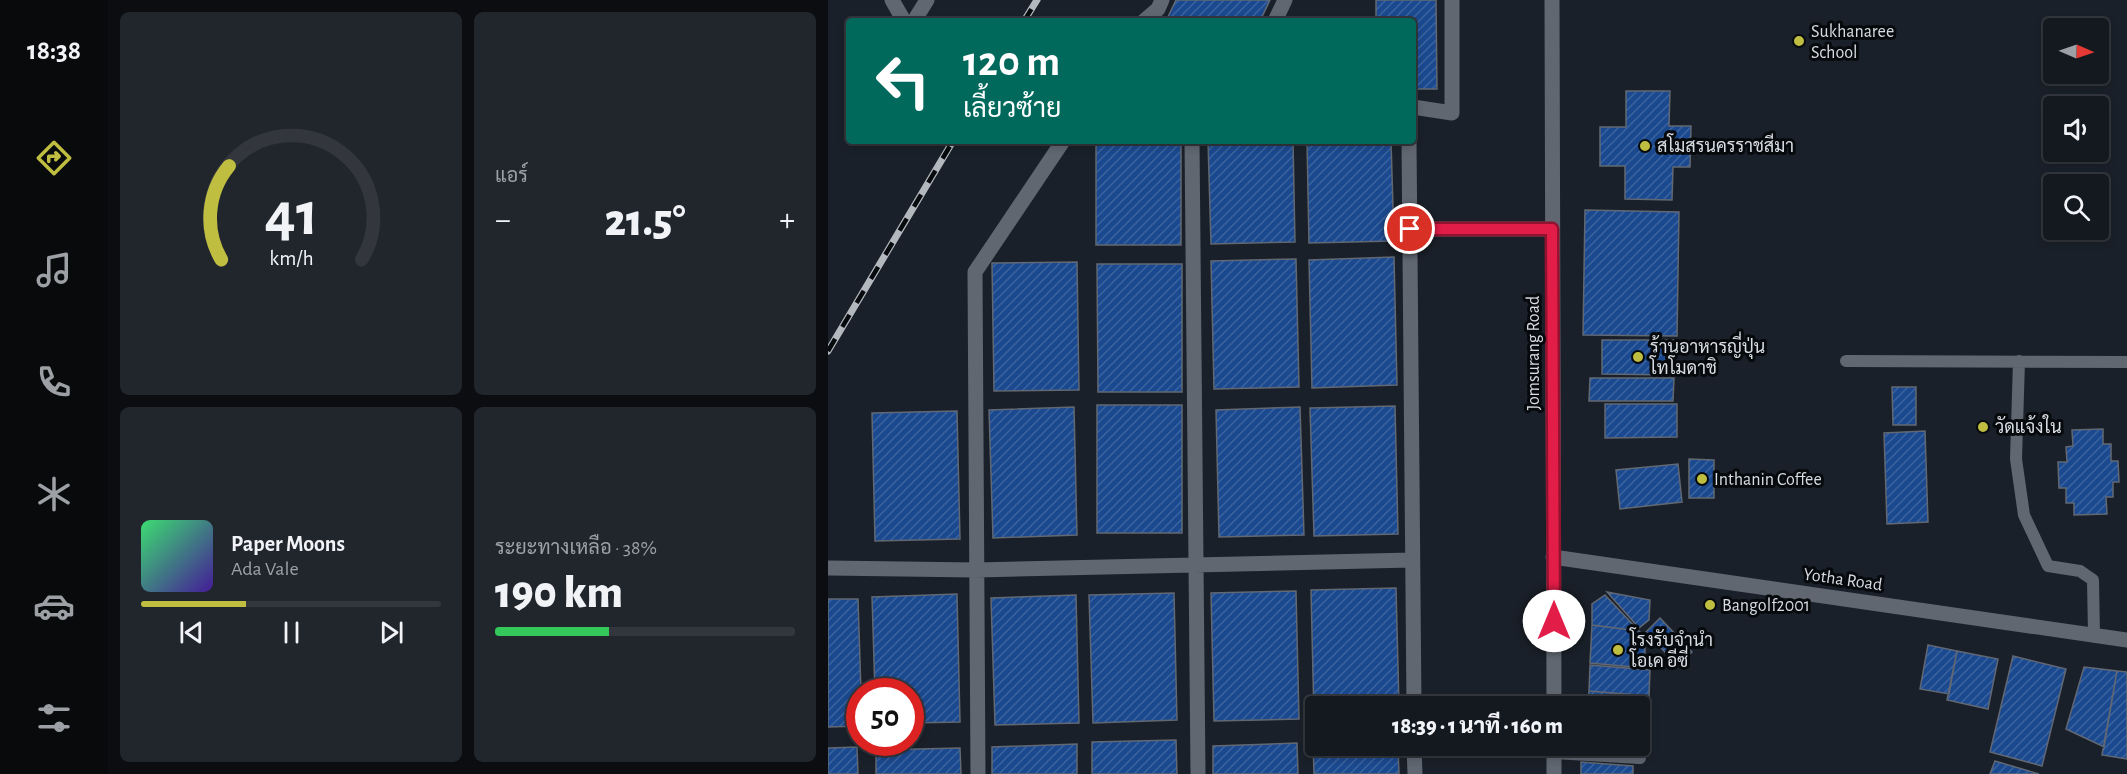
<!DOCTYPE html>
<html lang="th">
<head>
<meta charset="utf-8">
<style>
  body { margin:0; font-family:"Alegreya Sans",Sarabun,sans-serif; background:#21252c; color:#f1f3f6; height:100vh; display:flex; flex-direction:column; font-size:22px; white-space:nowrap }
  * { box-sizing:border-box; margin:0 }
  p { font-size:20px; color:#9da0a4 }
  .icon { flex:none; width:33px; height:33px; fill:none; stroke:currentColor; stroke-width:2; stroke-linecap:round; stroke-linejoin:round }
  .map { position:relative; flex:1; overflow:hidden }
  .side { display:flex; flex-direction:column; gap:12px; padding:12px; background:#0b0d11; width:720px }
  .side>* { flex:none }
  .top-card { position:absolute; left:18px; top:18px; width:570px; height:126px; border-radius:6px; box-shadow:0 3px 9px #0003,0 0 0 2px #33373d; background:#00695c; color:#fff; overflow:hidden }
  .needle { width:39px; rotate:92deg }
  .buttons { position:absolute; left:1215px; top:18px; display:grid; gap:12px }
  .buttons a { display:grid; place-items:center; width:66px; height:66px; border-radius:6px; background:#14181f; box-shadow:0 3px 9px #0003,0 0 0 2px #33373d; font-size:30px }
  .speed { position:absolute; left:18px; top:678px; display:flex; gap:12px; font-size:30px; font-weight:700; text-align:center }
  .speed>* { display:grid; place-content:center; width:78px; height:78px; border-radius:50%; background:#14181f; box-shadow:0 3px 9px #0003,0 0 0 2px #33373d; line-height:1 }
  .speed .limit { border:9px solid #d22; background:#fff; color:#111 }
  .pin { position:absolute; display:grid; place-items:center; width:51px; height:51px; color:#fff; margin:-26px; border:3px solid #fff; border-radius:50%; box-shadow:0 2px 6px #0007 }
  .me { position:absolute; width:66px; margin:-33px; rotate:0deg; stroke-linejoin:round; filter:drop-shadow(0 0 4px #0008) }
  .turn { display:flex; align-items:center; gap:21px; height:126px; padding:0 18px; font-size:27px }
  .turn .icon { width:78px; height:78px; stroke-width:2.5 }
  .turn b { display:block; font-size:42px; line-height:51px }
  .big { font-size:45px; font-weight:800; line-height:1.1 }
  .side .tile { flex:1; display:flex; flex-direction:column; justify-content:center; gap:9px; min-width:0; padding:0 21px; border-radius:9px; background:#21252c }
  .side .dial { align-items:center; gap:0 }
  .dial svg { height:156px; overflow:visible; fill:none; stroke:#33373d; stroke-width:7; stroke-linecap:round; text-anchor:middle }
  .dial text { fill:#f1f3f6; stroke:none }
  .song { display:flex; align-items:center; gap:18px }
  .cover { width:72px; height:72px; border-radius:9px; background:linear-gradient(135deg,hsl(140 70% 55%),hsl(260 70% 35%)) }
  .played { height:6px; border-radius:3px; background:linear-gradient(90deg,#c0be41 35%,#33373d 35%) }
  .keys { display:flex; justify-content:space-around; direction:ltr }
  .heat { display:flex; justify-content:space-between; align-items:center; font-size:33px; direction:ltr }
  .charge { height:9px; border-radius:4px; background:linear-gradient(90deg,#34c759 38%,#33373d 0) }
  .side .tiles { flex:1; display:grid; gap:12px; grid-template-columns:repeat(2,1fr) }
  .trip { position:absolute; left:477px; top:696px; width:345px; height:60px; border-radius:6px; background:#14181f; box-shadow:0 3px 9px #0003,0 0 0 2px #33373d; font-weight:800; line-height:60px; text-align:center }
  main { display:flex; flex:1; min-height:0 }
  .tab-bar { display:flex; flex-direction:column; width:108px; justify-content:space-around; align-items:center; background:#080a0c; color:#9da0a4 }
  .tab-bar .icon { width:42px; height:42px }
  .tab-bar .on { color:#c0be41 }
  .tab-bar b { font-size:27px; color:#f1f3f6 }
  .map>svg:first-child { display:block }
  .building { fill:url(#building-hatch); stroke:#616873; stroke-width:1.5 }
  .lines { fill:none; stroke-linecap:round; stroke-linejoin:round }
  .lane { stroke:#606771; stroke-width:12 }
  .street { stroke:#606771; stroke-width:15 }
  .secondary { stroke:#606771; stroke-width:15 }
  .rail-casing { stroke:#b3b8bf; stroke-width:7 }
  .rail { stroke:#070a0d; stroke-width:4.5; stroke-dasharray:14; stroke-linecap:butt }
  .route-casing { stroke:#92132f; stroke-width:15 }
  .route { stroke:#e11d48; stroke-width:10 }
  .poi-dot { fill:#c0be41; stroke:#070a0d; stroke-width:2 }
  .labels { text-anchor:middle; stroke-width:6; stroke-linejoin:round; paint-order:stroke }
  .poi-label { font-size:18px; fill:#d8dce3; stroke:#070a0d; text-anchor:start }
  .street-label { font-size:18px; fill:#d8dce3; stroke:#070a0d }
</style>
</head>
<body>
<main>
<nav class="tab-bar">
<b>18:38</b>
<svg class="icon on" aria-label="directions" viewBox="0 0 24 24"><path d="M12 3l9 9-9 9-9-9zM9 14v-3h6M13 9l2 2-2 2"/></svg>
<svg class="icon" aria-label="music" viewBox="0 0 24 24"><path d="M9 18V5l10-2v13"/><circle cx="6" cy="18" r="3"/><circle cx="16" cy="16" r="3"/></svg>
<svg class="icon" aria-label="phone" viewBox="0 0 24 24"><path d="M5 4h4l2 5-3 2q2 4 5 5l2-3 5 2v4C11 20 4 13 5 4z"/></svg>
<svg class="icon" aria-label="climate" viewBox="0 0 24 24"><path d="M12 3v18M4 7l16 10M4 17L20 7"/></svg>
<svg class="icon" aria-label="car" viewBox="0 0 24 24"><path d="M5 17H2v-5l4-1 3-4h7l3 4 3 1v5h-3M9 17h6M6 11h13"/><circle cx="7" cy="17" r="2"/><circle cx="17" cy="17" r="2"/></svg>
<svg class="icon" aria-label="filters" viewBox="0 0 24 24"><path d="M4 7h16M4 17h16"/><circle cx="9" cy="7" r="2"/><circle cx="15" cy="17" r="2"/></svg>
</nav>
<section class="side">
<div class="tiles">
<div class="tile dial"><svg viewBox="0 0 100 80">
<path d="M14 69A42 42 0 1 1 86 69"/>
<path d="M14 69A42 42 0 0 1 18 21" stroke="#c0be41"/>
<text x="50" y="56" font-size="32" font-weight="700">41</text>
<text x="50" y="72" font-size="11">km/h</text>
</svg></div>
<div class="tile"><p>แอร์</p>
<div class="heat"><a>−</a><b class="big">21.5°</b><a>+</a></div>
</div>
<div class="tile">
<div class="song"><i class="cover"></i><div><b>Paper Moons</b><p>Ada Vale</p></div></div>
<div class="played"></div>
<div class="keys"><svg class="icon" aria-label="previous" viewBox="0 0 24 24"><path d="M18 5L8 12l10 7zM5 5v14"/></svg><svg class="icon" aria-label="pause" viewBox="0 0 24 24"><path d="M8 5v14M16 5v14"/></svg><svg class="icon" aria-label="next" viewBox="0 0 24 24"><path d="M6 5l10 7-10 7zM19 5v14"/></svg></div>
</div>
<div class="tile"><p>ระยะทางเหลือ · 38%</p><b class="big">190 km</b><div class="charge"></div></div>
</div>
</section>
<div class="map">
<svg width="1299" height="774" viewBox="0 0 1299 774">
  <defs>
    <pattern id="building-hatch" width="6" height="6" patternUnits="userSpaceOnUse" patternTransform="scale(1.5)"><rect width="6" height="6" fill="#1b498f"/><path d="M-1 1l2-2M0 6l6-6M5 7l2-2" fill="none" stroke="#3b639f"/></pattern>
  </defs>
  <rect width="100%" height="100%" fill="#1a2029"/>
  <path class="building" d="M348,0H442L432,21H338Z
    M548,0H608L609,89H585V21H548Z
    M798,91H842L841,126H863L862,167H845L844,200L797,199V166H772V127H798Z
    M268,141H353V245H268Z
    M380,141H465L467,242L383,244Z
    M479,141H563L566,241L481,243Z
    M757,210L851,212L849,336L755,335Z
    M566,257L569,385L484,388L481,260Z
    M468,259L471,387L386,389L383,261Z
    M249,262L251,390L166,391L164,263Z
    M269,264H354V392H270Z
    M774,340H846V375L774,374Z
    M762,378H846L845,401H761Z
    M1064,387H1088V425H1065Z
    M777,404H849V437L777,438Z
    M269,405H354V533H269Z
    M567,406L570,534L486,536L482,408Z
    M246,407L249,535L165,538L161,410Z
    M472,407L476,535L391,537L388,410Z
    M129,411L132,539L47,541L44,413Z
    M1275,429V444H1283V461H1290L1291,482H1285V497H1278L1279,514L1246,515V503H1238V488H1231L1230,462H1239L1238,447L1245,446L1244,430Z
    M1097,431L1100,522L1059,524L1056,433Z
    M861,459L886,460V498H861Z
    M850,464L854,502L792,509L788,470Z
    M568,588L571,706H488L486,718L483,590Z
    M468,591L471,719L386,721L383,593Z
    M779,592L822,600L821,620L811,628Z
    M346,593L349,720L265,723L261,595Z
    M129,594L132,722L82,723V692H47L44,597Z
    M248,595L251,723L167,725L163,598Z
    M777,595L811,631L764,625V604Z
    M0,599H30L33,692L32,726L0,727Z
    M832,618L864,652L850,666L818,632Z
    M764,625L811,631L817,637V668L762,663Z
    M1100,645L1129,651L1121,694L1092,689Z
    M1129,651L1170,659L1160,709L1119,700Z
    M1185,656L1238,669L1214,766L1162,752Z
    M762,665L822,670L821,696L761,691Z
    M1256,667L1289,671L1276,747L1238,729Z
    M1289,671L1299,672V759L1274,755Z
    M761,691L821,696L820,719H812V706H760Z
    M812,719H820L819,744H812Z
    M348,740L349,774H264V742Z
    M485,742H488V746H570L571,774H486Z
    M469,743L470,774H385V746Z
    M249,744V774H164V747Z
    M812,744H816V757L759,753V746H812Z
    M29,747L30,774H0V748Z
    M132,748L133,774H48V750Z
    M1167,761L1211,774H1162Z
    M753,762L805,766V774H753Z"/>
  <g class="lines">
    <path class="lane" d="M1018,361L1299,362
      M1191,361L1188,459L1196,515L1220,566L1252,571L1265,580L1266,635
      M726,753L812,758"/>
    <path class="street" d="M64,0L76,21
      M86,21L99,0
      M316,21L330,9L334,0
      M447,21L457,0
      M585,107L624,113V0
      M364,141L370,774
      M581,141L586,706
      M582,229H724
      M0,568L148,570L584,560
      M586,746L587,774
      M150,774L147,272L235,141"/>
    <path class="secondary" d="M724,0L726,706
      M725,557L1299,640
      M726,746V774"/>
    <g class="rail-casing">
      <path id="rail" d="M196,21L209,0
        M0,351L125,141"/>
    </g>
    <use href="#rail" class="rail"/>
  </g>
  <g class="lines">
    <g class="route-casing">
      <path id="route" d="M582,229H724L726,621"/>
    </g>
    <use href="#route" class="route"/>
  </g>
  <g class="poi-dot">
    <circle cx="971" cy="41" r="6"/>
    <circle cx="817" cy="146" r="6"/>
    <circle cx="810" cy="357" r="6"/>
    <circle cx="1155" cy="427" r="6"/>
    <circle cx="874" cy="479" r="6"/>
    <circle cx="882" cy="605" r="6"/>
    <circle cx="790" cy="650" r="6"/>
  </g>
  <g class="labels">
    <g class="poi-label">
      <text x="983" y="37">Sukhanaree<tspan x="983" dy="21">School</tspan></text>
      <text x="829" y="152">สโมสรนครราชสีมา</text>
      <text x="822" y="353">ร้านอาหารญี่ปุ่น<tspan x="822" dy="21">โทโมดาชิ</tspan></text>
      <text x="1167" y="433">วัดแจ้งใน</text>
      <text x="886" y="485">Inthanin Coffee</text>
      <text x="894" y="611">Bangolf2001</text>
      <text x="802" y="646">โรงรับจำนำ<tspan x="802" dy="21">โอเค อีซี่</tspan></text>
    </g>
    <g class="street-label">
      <text transform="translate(705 353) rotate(-90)" y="6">Jomsurang Road</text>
      <text transform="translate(1015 579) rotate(8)" y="6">Yotha Road</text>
    </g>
  </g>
</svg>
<div class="buttons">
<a><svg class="needle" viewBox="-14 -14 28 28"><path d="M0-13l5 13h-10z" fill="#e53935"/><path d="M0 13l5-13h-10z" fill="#9da0a4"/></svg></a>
<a><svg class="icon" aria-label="sound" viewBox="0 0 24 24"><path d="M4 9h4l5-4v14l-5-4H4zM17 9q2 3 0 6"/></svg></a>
<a><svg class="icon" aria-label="search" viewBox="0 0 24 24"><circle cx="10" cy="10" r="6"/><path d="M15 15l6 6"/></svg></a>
</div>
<div class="speed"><div class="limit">50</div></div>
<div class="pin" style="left:582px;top:229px;background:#d93025"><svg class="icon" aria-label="arrive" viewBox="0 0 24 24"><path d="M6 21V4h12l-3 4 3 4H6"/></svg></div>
<svg class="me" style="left:726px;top:621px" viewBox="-20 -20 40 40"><circle r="19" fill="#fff"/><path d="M0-13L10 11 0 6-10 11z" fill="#e11d48"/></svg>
<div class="trip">18:39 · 1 นาที · 160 m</div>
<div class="top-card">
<div class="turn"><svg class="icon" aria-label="left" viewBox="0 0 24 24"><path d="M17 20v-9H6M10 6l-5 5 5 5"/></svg><div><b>120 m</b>เลี้ยวซ้าย</div></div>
</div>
</div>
</main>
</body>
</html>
